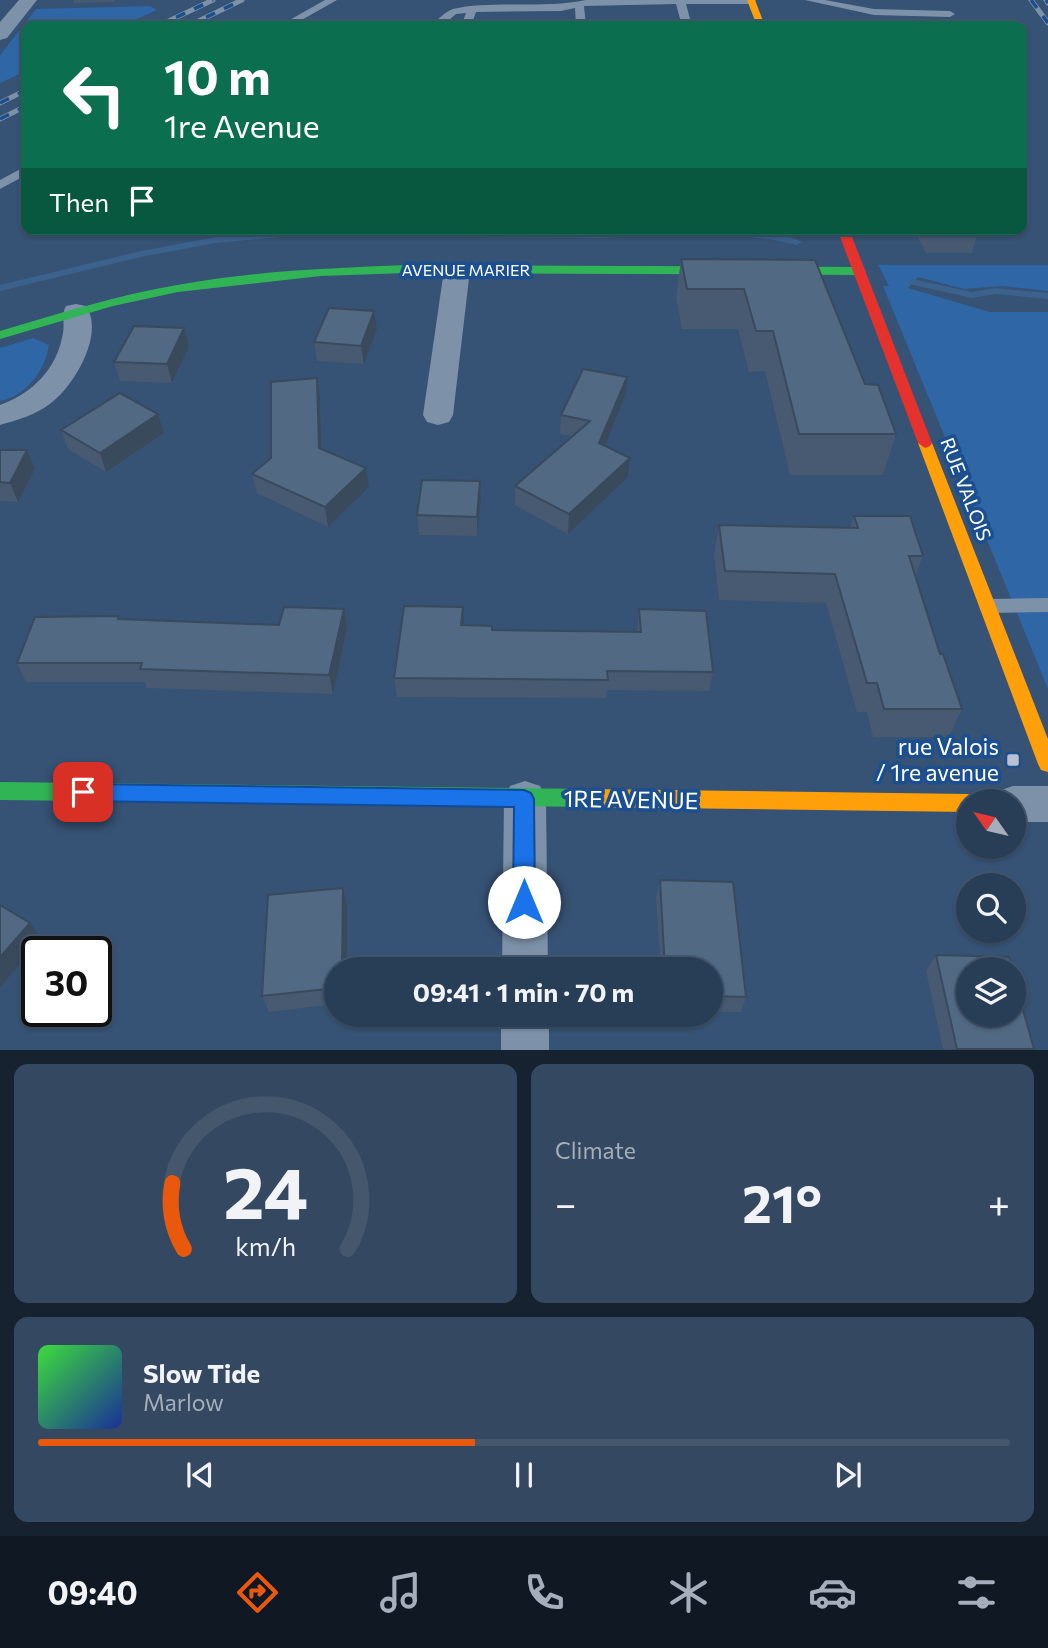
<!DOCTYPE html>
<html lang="en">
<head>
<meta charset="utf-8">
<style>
  body { margin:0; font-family:Commissioner,sans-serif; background:#344961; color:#f1f3f6; height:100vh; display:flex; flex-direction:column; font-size:26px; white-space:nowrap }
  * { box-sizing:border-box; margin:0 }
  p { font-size:23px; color:#a5aeba }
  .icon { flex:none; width:38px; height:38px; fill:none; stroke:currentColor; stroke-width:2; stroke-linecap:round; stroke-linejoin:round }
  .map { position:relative; height:1050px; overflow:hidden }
  .drawer { display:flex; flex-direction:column; gap:14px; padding:14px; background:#162230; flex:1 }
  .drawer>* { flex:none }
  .top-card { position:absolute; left:21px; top:21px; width:1006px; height:214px; border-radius:14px; box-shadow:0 2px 5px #0004,0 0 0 2px #44576d; background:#0b6e4f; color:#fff; overflow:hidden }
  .needle { width:46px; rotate:304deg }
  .tools { position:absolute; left:956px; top:789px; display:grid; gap:14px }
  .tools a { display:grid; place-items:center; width:70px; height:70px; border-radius:50%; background:#283e57; box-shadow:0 2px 5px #0004,0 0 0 2px #44576d; font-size:35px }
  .speed { position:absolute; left:21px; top:936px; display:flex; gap:14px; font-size:35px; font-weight:700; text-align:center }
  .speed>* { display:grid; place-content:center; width:91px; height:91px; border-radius:50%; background:#283e57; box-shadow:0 2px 5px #0004,0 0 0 2px #44576d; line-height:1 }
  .speed .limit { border:4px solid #111; border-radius:10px; background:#fff; color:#111 }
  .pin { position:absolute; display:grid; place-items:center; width:60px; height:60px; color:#fff; margin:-30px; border-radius:14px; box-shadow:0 4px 10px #0006 }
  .me { position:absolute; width:77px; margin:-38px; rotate:0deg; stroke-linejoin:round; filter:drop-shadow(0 0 5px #0008) }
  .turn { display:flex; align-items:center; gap:24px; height:147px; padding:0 28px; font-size:32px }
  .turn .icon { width:91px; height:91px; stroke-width:2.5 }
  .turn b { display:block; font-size:49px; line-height:60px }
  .then { display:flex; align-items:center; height:66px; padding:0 28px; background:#0003; gap:14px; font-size:26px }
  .big { font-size:52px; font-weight:700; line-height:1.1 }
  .drawer .widget { flex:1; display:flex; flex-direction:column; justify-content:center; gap:10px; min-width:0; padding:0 24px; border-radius:14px; background:#344961 }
  .drawer .dial { align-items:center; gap:0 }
  .dial svg { height:182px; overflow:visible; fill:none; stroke:#44576d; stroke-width:7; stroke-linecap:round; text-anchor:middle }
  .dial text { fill:#f1f3f6; stroke:none }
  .song { display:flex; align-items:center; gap:21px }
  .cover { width:84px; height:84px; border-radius:10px; background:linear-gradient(135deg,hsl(120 70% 55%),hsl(230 70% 35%)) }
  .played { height:7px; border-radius:4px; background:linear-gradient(90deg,#ea580c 45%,#44576d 45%) }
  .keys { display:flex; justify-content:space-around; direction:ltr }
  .heat { display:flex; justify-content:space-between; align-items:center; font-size:38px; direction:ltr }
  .drawer .tiles { flex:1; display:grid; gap:14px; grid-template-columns:1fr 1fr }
  .widget:last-child { grid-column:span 2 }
  .trip { position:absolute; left:324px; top:957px; width:399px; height:70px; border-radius:35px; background:#283e57; box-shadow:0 2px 5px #0004,0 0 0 2px #44576d; font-weight:700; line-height:70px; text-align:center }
  .tab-bar { display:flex; height:112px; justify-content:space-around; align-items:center; background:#101923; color:#a5aeba }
  .tab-bar .icon { width:49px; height:49px }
  .tab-bar .on { color:#ea580c }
  .tab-bar b { font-size:32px; color:#f1f3f6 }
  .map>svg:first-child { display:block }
  .green { fill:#2f66a5 }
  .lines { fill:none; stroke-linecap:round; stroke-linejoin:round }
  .stream { fill:#3b618d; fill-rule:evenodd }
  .lane { fill:#7d92a8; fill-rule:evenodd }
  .street { fill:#7d92a8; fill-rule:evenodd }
  .fast { fill:#30b455; fill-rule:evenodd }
  .slow { fill:#ff9f0a; fill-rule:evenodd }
  .jam { fill:#e5322d; fill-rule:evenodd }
  .rail-casing { stroke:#7e92a7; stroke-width:5 }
  .rail { stroke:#1b4f8f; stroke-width:3.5; stroke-dasharray:10; stroke-linecap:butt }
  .wall { fill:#475a72 }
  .shaded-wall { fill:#394a5c }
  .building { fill:#526984; stroke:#394a5c; stroke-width:2 }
  .route { fill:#1a73e8; stroke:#114b97; stroke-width:2 }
  .poi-dot { fill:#b9c2ce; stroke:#1b4f8f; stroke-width:2.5 }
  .labels { text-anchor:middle; stroke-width:7; stroke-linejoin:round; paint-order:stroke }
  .far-street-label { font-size:16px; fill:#fff; stroke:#1b4f8f }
  .street-label { font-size:19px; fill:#fff; stroke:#1b4f8f }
  .near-poi-label { font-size:23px; fill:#fff; stroke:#1b4f8f; text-anchor:end }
  .near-street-label { font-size:23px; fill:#fff; stroke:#1b4f8f }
</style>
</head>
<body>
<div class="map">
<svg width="1048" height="1050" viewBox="0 0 1048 1050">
  <rect width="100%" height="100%" fill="#365274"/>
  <path class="green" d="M150,6L157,10L121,26H26V71L0,83V55L36,9Z
    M878,265H1048V291L1002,286L964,289L918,277L908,288L990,312H1048V689L883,286H889Z
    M33,338L49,345C45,371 26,396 0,401V348Z"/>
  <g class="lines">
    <path class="stream" d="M688,229C717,229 777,228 802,242L797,245L769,239L716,234L600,238L292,236L216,243L141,257L0,291V285L141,251L216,237L292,230L600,232Z
      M912,279L972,292L995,288L1048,293V299L995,294L972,298L909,284L907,282Z"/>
    <path class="lane" d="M325,0H337L291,26H279Z
      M586,0H755L756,1L751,4H686L692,26H682L676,4L584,6L586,26H576L575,8L561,11L476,12L471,26H461L466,13L456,14L442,26H431C437,20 445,12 453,9C490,0 544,9 586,0Z
      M805,0H825L874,9L950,11L955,14L950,17L874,15Z
      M26,166V175L0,189V180Z
      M1048,598V612L988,613L981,611L979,606L981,601L988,599Z"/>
    <path class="street" d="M19,0H37L7,38L0,40V22Z
      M457,262L466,265L470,270L453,415L449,422L438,425L427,422L423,415L444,270L448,265Z
      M76,304L86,306C105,334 74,386 51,403C36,415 17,420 0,425V405C33,393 57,369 63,333C65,323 61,314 66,306Z
      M525,781L540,786L546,799L548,970H502L504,799L510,786Z
      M1013,786H1048V822H1013V802H993L998,791Z
      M501,1015H549V1050H501Z"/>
    <path class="fast" d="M407,265L860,267L866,271L860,275L407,273L321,276L178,292L113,306L0,339V331C58,314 117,295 177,285C252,271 331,268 407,265Z
      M0,782L588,789L595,792L598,798L595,804L588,807L0,800Z"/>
    <path class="slow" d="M747,0H755L765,26H757Z
      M925,438L932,443L1048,739V772L1041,770L1038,764L918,443Z
      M588,789L968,794L975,797L977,802H968V812L588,807L581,804L578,798L581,792Z"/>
    <path class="jam" d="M837,229H849L932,443L930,446L925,448L918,443Z"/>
    <g class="rail-casing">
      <path id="rail" d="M1031,0L1048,23
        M1046,0L1048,3
        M158,26L213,0
        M188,26L242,0
        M0,103L26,90
        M0,119L26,106"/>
    </g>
    <use href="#rail" class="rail"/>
  </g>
  <path class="wall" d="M73,0H115L113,2L74,3Z
    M914,229H974L977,235L972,253H926Z
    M681,259L815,260L865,384L896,434L883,475H790L765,371L749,372L738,329H682L676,298Z
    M374,311L377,329L364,364L317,361L314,342Z
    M189,346L172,383L120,381L114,362Z
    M317,378L320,397L322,449L369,487L328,527L257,493L252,474L271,458Z
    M625,396L604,446L630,458L628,477L568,534L515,505V486L572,436L560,434L561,415Z
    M61,430L164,433L106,472L68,449Z
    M0,450L35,469L18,502L0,501Z
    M480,481L481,500L477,536L419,535L417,515Z
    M854,516L923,556L915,576L940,654L962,709L949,737H873L867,712H857L826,603L719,600L714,554L719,525L850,528Z
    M639,609L713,672L709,691L607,690L606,698L397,697L394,678L464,625L492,630L637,632Z
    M119,616L120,619L347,628L333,694L147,688L145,682H26L17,663Z
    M660,880L746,997L741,1012H710V970H661L656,897Z
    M343,888L347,905V970H336V1004L269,1012L262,996Z
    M936,955L1034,1049H943L926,971Z"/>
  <path class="shaded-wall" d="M374,311L377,329L364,364L361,346Z
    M184,328L189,346L172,383L167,364Z
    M627,377L625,396L598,462L599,443Z
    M317,378L320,397L322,467L319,448Z
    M158,414L164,433L106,472L100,453Z
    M27,450L35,469L18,502L10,483Z
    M630,458L628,477L568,534L569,514Z
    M366,468L369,487L328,527L325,507Z
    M480,481L481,500L477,536V517Z
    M463,607L464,626L461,625Z
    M344,609L347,628L333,694L329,675Z
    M343,888L347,905V970H342Z
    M30,923L41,939L0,987V957Z"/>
  <path class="building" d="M928,229H974L977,235H932Z
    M681,259L815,260L865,384L878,385L896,434H799L773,331H756L744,289H687Z
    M329,308L374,311L361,346L314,342Z
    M134,326L184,328L167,364L114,362Z
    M583,369L627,377L599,443L630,458L569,514L515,486L590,421L561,415Z
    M317,378L319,448L366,468L325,507L252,474L271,458V382Z
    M120,393L158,414L100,453L61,430Z
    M0,450H27L10,483L0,482Z
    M422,480L480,481L477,517L417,515Z
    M854,516H910L923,556H909L940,654H943L962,709H884L877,683H867L835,574L725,571L719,525L858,528Z
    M404,606L463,607L461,625L492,626V630L641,632L639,609L706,611L713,672L607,671L608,680L394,678Z
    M284,607L344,609L329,675L140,669L142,663H17L35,617L119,616L118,619L279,625Z
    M660,880L733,882L746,997L710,996V970H665Z
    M343,888L342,970H336V988L262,996L268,895Z
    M0,905L30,923L0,957Z
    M936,955L1009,957L1012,970H968V1015H1013V974L1034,1049H957Z"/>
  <path class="route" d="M83,784L524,790L531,793L534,799L535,902L532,909L524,912L517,909L513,902L514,807L83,801L76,799L73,792L76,786Z"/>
  <rect class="poi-dot" x="1006" y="753" width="14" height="14" rx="3.5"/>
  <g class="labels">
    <g class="far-street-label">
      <text x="466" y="276">AVENUE MARIER</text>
    </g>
    <g class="street-label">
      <text transform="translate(966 489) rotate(69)" y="7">RUE VALOIS</text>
    </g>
    <g class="near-poi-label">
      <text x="999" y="755">rue Valois<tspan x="999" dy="26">/ 1re avenue</tspan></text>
    </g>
    <g class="near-street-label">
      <text transform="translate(631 800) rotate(1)" y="8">1RE AVENUE</text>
    </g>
  </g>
</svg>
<div class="tools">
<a><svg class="needle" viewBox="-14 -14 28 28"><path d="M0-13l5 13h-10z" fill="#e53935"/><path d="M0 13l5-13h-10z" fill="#a5aeba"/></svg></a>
<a><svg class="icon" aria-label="search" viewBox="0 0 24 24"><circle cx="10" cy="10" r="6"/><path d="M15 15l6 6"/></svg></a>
<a><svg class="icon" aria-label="layers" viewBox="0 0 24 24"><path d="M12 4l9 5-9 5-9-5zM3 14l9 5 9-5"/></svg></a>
</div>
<div class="speed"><div class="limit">30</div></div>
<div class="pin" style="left:83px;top:792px;background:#d93025"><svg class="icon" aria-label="arrive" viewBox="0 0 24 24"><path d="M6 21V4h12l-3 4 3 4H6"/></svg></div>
<svg class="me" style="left:524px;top:902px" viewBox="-20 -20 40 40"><circle r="19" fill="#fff"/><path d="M0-13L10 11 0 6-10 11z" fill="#1a73e8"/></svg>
<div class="trip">09:41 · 1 min · 70 m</div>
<div class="top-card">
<div class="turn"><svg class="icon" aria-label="left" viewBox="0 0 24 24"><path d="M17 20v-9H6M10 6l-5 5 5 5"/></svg><div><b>10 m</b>1re Avenue</div></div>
<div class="then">Then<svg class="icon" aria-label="arrive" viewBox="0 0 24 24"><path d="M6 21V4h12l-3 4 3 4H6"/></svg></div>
</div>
</div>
<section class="drawer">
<div class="tiles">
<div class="widget dial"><svg viewBox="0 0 100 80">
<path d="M14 69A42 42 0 1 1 86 69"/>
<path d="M14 69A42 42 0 0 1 9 40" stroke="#ea580c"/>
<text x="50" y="56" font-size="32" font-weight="700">24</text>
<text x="50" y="72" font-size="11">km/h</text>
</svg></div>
<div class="widget"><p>Climate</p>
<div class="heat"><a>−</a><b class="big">21°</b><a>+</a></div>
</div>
<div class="widget">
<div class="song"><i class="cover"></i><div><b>Slow Tide</b><p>Marlow</p></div></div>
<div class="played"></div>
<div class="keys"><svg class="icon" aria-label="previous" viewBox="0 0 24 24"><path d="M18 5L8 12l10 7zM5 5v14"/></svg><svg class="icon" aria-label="pause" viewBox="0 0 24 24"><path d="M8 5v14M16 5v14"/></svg><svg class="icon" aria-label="next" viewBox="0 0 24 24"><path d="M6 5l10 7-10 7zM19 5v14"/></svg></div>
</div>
</div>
</section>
<nav class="tab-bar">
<b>09:40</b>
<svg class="icon on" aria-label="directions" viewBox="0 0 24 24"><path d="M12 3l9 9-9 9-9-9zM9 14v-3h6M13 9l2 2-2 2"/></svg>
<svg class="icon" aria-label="music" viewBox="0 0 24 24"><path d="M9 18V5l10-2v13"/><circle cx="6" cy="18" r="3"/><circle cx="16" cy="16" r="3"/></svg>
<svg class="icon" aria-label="phone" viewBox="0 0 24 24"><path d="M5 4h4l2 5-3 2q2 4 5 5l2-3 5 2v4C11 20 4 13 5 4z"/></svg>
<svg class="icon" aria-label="climate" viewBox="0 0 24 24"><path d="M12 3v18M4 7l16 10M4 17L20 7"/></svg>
<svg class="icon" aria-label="car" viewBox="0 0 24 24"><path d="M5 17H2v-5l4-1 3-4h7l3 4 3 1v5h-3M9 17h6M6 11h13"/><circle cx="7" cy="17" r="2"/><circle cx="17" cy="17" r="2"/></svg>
<svg class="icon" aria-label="filters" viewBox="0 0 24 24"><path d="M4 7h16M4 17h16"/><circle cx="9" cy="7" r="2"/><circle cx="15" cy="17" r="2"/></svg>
</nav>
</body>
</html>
